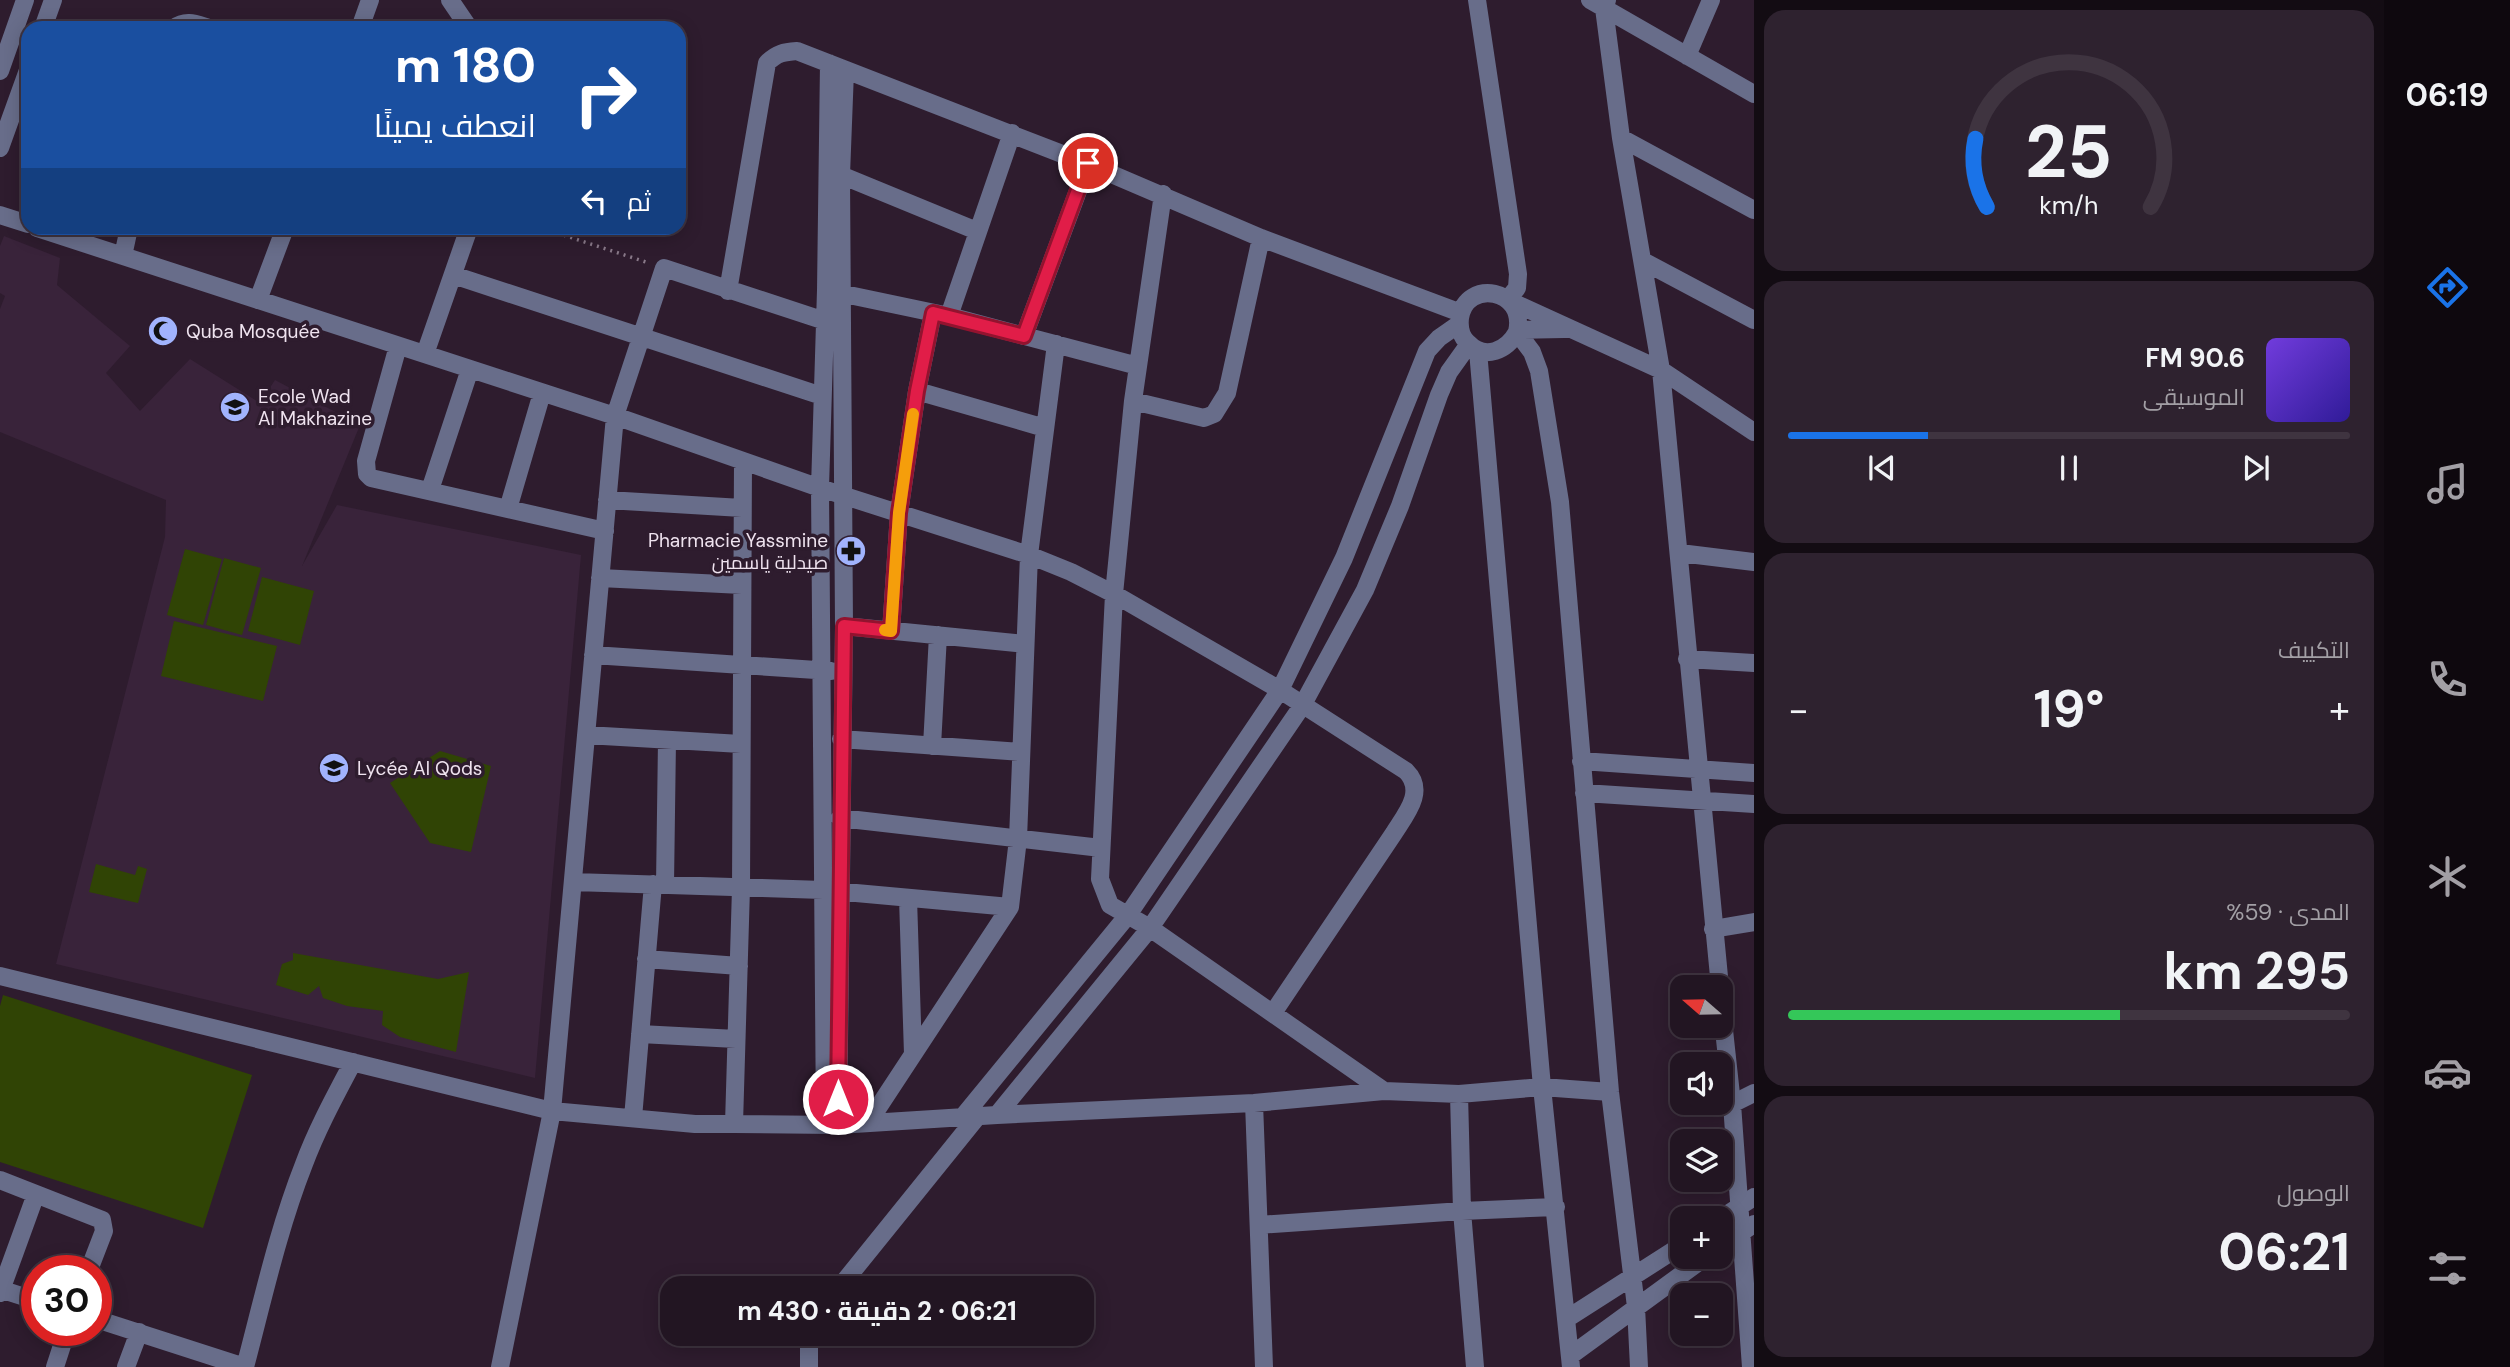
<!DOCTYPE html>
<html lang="ar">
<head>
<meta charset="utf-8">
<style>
  body { margin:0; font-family:"DM Sans",Cairo,sans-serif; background:#2e222f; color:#f1f3f6; direction:rtl; height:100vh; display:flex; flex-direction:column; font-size:26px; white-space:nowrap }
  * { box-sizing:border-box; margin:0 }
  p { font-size:23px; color:#a29fa5 }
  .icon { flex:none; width:38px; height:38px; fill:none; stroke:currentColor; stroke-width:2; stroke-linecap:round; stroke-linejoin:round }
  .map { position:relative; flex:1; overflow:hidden; direction:ltr }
  .sheet { display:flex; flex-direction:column; gap:10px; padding:10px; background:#130c13; width:630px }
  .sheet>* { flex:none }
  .guide { position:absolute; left:21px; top:21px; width:665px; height:214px; border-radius:21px; box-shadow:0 4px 18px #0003,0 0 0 2px #3f3440; direction:rtl; background:#1a4fa0; color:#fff; overflow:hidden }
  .needle { width:46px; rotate:290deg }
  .buttons { position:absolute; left:1670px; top:975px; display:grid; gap:14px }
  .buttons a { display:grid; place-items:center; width:63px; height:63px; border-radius:14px; background:#221522; box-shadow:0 4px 18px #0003,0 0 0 2px #3f3440; font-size:35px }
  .speed { position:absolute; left:21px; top:1255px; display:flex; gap:14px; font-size:35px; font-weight:700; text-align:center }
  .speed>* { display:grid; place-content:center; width:91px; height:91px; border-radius:50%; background:#221522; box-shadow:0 4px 18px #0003,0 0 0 2px #3f3440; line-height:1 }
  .speed .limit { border:10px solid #d22; background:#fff; color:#111 }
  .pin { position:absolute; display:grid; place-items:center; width:60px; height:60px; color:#fff; margin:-30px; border:4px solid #fff; border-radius:50%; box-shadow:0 2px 7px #0007 }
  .me { position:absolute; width:77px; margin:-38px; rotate:0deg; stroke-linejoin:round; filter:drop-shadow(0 0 5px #0008) }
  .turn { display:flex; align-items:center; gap:24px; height:147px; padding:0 35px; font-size:32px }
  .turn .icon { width:91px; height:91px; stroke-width:2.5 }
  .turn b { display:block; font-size:49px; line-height:60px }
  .then { display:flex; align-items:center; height:66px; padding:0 35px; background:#0003; gap:14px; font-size:26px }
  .big { font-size:52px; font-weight:700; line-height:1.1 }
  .sheet .widget { flex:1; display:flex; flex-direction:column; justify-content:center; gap:10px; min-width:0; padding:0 24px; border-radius:21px; background:#2e222f }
  .sheet .dial { align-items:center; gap:0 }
  .dial svg { height:182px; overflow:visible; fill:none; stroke:#3f3440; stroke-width:7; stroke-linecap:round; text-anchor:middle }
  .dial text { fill:#f1f3f6; stroke:none }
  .song { display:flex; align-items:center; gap:21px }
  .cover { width:84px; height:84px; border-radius:10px; background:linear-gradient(135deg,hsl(260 70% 55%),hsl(250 70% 35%)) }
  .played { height:7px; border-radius:4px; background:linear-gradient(90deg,#1a73e8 25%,#3f3440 25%) }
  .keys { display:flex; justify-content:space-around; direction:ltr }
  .heat { display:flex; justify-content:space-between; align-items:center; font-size:38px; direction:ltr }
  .charge { height:10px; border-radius:5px; background:linear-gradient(90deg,#34c759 59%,#3f3440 0) }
  .trip { position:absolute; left:660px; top:1276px; width:434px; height:70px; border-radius:21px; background:#221522; box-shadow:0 4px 18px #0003,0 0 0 2px #3f3440; font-weight:700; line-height:70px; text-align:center; direction:rtl }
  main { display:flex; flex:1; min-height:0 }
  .menu { display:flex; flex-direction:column; width:126px; justify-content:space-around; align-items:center; background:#0e080e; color:#a29fa5 }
  .menu .icon { width:49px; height:49px }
  .menu .selected { color:#1a73e8 }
  .menu b { font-size:32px; color:#f1f3f6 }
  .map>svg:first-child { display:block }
  .built { fill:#39233a }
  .green { fill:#304405 }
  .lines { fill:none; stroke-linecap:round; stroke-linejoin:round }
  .path { stroke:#897989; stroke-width:3.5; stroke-dasharray:2 5; stroke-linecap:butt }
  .minor { stroke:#686d8a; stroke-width:18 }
  .route-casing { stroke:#92132f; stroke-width:18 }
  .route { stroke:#e11d48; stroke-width:12 }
  .slow { stroke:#f59e0b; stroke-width:12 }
  .labels { text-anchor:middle; stroke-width:7; stroke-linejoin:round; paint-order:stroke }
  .poi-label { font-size:19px; fill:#efe3ef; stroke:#2e1c2e; text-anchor:start }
</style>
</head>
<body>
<main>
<nav class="menu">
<b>06:19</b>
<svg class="icon selected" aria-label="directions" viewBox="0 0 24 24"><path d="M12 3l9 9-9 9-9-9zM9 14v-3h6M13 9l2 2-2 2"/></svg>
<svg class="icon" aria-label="music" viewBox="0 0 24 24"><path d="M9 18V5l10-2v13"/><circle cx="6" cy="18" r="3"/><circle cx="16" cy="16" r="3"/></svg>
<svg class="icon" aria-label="phone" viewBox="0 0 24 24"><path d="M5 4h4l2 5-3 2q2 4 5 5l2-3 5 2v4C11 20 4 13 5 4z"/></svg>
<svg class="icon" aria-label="climate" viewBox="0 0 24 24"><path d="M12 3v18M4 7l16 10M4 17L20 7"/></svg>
<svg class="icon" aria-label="car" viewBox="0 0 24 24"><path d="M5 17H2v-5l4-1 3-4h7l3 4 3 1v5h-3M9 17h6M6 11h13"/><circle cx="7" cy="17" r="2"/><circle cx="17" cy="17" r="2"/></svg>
<svg class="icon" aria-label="filters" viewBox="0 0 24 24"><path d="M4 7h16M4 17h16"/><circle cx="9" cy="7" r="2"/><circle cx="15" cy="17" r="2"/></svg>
</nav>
<section class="sheet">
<div class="widget dial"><svg viewBox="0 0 100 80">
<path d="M14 69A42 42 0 1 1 86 69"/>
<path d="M14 69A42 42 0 0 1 9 39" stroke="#1a73e8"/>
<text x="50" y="56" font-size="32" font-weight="700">25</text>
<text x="50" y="72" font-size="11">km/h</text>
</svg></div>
<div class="widget">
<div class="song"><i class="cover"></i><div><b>90.6 FM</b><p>الموسيقى</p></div></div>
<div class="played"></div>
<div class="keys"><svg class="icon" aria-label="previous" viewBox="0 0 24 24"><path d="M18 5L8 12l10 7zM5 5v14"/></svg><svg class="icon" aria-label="pause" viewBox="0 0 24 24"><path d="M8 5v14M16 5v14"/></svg><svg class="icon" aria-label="next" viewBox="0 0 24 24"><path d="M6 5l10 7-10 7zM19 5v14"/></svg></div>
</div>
<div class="widget"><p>التكييف</p>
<div class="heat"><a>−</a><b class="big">19°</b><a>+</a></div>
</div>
<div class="widget"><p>المدى · 59%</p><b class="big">295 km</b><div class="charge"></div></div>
<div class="widget"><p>الوصول</p><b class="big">06:21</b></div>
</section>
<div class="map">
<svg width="1754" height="1367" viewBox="0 0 1754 1367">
  <rect width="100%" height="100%" fill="#2e1c2e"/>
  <path class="built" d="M4,236L60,258L57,285L130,346L106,373L140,411L190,359L260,403L275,380L360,425L302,566L337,505L581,555L535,1078L56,964L165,537L166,500L0,432V309L5,296L0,293V246Z"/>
  <path class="green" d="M185,549L222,559L203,625L167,615Z
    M224,558L261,568L242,635L206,625Z
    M262,577L314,591L300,645L248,631Z
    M174,621L277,646L263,701L161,676Z
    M440,751L491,766L471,852L430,843L390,783Z
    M96,864L135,875L138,866L147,869L138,903L89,892Z
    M293,953L438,979L469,972L456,1052L400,1037L382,1025L383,1011L347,1006L323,998L319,986L308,995L276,985L282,964L293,960Z
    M3,995L252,1075L203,1228L0,1162V1006Z"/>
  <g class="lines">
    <path class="path" d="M557,233L649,263"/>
    <path class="minor" d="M450,0L469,28
      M1477,0L1518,274L1517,288L1508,299
      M1590,0L1754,94
      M1607,0L1604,8L1621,138L1661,370L1720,987
      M43,28L53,0
      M174,28C186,19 196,24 209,28
      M360,28L370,0
      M1687,56L1711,0
      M0,71L25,0
      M1621,138L1754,210
      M0,148L28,70
      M831,171L977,231
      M1163,194L1133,401L1114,594L1100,879L1110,905L1150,928L1384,1091
      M0,215L28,224
      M37,228L615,416L820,488L1029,555L1071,572L1114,594L1280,690L1406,771C1426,791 1406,814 1394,833L1273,1013
      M123,256L129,228
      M1643,261L1754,320
      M453,275L822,396
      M728,291L767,63C777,53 784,52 797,51L1088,164L1261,238L1461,313
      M830,291L949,316L1012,133
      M258,300L285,228
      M1510,301L1661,370L1754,432
      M949,316L1138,366
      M1518,330L1564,329
      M1517,332C1507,350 1485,361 1468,343C1461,337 1459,327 1460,318C1466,278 1527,289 1517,332L1532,352L1539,371L1560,502L1610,1092L1636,1307L1639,1367
      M1024,336L1088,164
      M398,346L366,461L367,474L371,478L605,531
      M1478,351L1542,1087L1571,1367
      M425,354L469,228
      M917,391L1045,428
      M1133,401L1204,418L1214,414L1227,393L1261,238
      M430,490L470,369
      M607,500L742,508
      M508,509L542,393
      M1680,553L1754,562
      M600,578L742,585
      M844,626L1025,644
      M891,631L899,513L917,391L933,313
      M593,655L831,671
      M1687,659L1754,663
      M586,735L741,744
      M841,739L1021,752
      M932,746L938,635
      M1581,761L1754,773
      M1584,793L1754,804
      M840,818L1101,848
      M573,882L823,890L1010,907
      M665,885L667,740
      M908,898L913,1054
      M1713,929L1754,922
      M646,959L739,966
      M0,976L552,1111L695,1124H734L838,1125L997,1115L1254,1103L1384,1091L1459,1094L1542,1087L1610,1092
      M1720,993L1732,1104L1751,1367
      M640,1034L736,1039
      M1459,1094L1462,1211L1475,1367
      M1254,1103L1264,1367
      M1732,1104L1754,1093
      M997,1115L1150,928L1302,706L1365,590L1400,506L1439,395L1449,372L1469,344
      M633,1118L653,884
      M961,1119L1128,915L1280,690L1344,558L1427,351L1439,338L1459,324
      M868,1123L1010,907L1018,839L1029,555L1056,344
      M734,1124L741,888L743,461
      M825,1125L820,488L826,290L829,63
      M838,1125L844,626L841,175L845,71
      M0,1180L102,1220L104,1231L89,1270
      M1720,1219L1754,1197
      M1259,1225L1462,1211L1556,1207
      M1720,1247L1754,1224
      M839,1288L977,1117
      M0,1289L37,1301
      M0,1293L36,1194
      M1568,1318L1682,1245
      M96,1319L245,1367
      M1570,1356L1707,1256
      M55,1367L67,1330
      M126,1367L139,1332
      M245,1367C263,1299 278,1230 304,1164C317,1129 335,1096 353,1062
      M500,1367L552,1111L615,416L664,268L825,321
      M809,1367V1334"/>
  </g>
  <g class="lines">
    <g class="route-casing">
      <path id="route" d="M838,1099L844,626L891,631L899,513L917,391L933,313L1024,336L1088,163"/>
    </g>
    <use href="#route" class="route"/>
    <path class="slow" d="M885,630L891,631L899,513L913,414"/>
  </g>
  <defs>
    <g id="mosque-disc" transform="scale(1.575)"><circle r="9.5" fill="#a1b3fd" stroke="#2e1c2e"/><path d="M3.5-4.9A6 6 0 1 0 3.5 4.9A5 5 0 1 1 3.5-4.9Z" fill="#111"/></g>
    <g id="school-disc" transform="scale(1.575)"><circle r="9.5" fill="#a1b3fd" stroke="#2e1c2e"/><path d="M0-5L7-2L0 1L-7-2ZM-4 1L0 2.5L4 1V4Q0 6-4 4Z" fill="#111"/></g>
    <g id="pharmacy-disc" transform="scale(1.575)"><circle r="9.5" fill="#a1b3fd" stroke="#2e1c2e"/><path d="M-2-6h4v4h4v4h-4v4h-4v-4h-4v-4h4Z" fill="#111"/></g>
  </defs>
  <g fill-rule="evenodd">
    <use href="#mosque-disc" x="163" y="331"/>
    <use href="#school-disc" x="235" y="407"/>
    <use href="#pharmacy-disc" x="851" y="551"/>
    <use href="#school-disc" x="334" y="768"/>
  </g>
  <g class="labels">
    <g class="poi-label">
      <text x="186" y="338">Quba Mosquée</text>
      <text x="258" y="403">Ecole Wad<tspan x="258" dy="22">Al Makhazine</tspan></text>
      <text x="828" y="547" text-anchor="end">Pharmacie Yassmine<tspan x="828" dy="22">صيدلية ياسمين</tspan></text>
      <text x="357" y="775">Lycée Al Qods</text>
    </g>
  </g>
</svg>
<div class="buttons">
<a><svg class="needle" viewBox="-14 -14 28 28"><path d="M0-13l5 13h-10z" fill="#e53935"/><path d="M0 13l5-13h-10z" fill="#a29fa5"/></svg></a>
<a><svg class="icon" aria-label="sound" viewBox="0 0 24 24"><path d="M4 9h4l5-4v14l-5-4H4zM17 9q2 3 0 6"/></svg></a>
<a><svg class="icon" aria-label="layers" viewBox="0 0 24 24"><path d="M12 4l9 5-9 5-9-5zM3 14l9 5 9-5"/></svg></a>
<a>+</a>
<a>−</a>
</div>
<div class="speed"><div class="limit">30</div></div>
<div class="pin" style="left:1088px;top:163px;background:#d93025"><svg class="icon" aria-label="arrive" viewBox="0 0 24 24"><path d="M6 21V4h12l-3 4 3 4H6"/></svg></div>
<svg class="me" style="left:838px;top:1099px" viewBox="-20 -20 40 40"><circle r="17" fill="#e11d48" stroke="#fff" stroke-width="3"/><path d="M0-11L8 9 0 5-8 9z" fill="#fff"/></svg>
<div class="trip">06:21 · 2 دقيقة · 430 m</div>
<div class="guide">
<div class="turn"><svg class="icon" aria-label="right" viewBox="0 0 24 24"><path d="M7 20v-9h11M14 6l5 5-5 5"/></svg><div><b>180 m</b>انعطف يمينًا</div></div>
<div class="then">ثم<svg class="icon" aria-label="left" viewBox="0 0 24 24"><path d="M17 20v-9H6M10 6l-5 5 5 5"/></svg></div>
</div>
</div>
</main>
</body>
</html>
